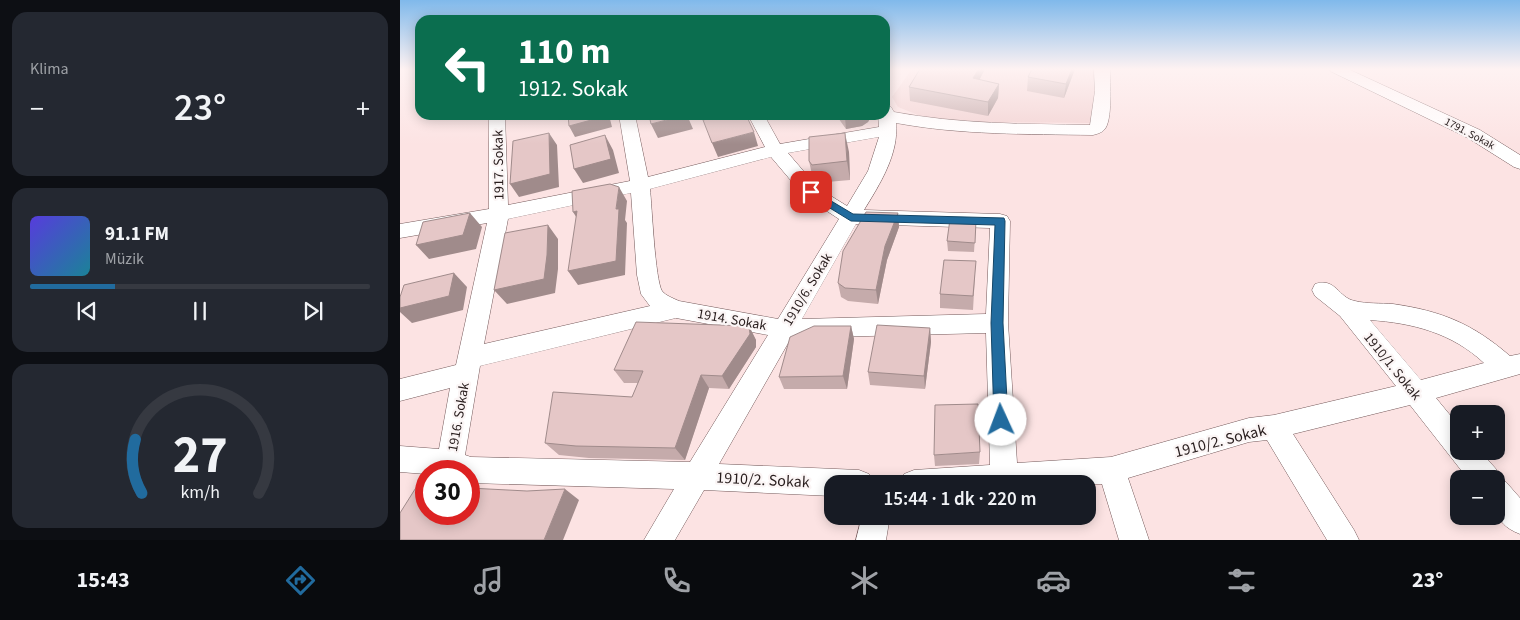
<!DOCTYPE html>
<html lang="tr">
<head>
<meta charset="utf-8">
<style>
  body { margin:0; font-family:"Source Sans 3",sans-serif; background:#242831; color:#f1f3f6; height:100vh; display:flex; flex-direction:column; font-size:19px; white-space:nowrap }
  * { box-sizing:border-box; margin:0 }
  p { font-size:16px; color:#9ea1a6 }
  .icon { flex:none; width:28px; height:28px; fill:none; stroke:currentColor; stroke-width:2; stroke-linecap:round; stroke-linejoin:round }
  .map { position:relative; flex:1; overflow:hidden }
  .panel { display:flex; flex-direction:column; gap:12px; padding:12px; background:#0d0f14; width:400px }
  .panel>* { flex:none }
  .top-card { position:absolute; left:15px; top:15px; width:475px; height:105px; border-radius:15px; box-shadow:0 2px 12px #0003; background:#0b6e4f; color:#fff; overflow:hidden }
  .tools { position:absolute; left:1050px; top:405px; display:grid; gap:10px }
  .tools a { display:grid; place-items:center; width:55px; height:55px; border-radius:10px; background:#171b24; box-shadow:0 2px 12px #0003; font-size:25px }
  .speed { position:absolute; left:15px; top:460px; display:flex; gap:10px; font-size:25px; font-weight:700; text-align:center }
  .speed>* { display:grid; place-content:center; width:65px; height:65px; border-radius:50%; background:#171b24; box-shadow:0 2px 12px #0003; line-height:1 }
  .speed .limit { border:8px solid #d22; background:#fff; color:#111 }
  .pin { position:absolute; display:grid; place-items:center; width:42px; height:42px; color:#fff; margin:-21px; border-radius:10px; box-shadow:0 2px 8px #0006 }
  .me { position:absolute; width:55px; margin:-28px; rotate:358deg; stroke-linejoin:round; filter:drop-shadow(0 0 4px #0008) }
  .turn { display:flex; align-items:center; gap:18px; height:105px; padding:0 20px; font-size:22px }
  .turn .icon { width:65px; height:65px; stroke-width:2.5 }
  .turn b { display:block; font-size:35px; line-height:42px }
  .big { font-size:38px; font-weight:600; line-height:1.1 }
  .panel .card { flex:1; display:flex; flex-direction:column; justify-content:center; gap:8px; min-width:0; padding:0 18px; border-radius:15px; background:#242831 }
  .panel .dial { align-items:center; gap:0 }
  .dial svg { height:130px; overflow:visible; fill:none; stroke:#363941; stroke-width:7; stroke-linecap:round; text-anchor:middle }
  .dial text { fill:#f1f3f6; stroke:none }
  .song { display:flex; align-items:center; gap:15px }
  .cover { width:60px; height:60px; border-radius:8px; background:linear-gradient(135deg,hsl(250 70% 55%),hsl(190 70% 35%)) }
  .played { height:5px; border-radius:2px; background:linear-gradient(90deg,#216b9e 25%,#363941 25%) }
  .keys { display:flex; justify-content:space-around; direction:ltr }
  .heat { display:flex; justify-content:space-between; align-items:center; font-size:28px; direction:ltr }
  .trip { position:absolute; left:424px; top:475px; width:272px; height:50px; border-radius:15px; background:#171b24; box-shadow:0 2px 12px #0003; font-weight:600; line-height:50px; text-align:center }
  .menu { display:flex; height:80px; justify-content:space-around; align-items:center; background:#090b0e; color:#9ea1a6 }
  .menu .icon { width:35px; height:35px }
  .menu .on { color:#216b9e }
  .menu b { font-size:22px; color:#f1f3f6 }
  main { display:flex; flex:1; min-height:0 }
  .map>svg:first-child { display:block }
  .built { fill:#f2d2d2 }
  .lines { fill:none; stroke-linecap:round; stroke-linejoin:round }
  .minor-casing { stroke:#755a5b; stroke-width:1 }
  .minor { fill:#fff; fill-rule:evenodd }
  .wall { fill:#c5abab }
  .shaded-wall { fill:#a08b8b }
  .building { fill:#e5c7c7; stroke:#a08b8b }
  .route { fill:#216b9e; stroke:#154667 }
  .labels { text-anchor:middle; stroke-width:4.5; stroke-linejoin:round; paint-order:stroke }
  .far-street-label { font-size:11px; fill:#281d1d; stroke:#fbf5f5 }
  .street-label { font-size:14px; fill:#281d1d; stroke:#fbf5f5 }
  .near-street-label { font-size:16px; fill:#281d1d; stroke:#fbf5f5 }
</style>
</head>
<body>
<main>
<section class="panel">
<div class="card"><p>Klima</p>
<div class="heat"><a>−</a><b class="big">23°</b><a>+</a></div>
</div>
<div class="card">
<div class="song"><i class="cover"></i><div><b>91.1 FM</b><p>Müzik</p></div></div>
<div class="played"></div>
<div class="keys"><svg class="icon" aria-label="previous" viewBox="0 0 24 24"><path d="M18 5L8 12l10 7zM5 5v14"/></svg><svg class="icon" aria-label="pause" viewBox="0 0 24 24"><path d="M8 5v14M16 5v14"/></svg><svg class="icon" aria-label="next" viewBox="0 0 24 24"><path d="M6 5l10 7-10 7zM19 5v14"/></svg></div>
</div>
<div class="card dial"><svg viewBox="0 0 100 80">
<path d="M14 69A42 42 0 1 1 86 69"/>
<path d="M14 69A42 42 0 0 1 10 36" stroke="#216b9e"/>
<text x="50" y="56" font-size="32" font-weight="700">27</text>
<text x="50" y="72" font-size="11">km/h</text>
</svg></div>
</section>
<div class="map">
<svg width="1120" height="540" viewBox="0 0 1120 540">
  <rect width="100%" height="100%" fill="#fce3e3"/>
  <path class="built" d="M512,69H697L698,79L690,123L585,122L523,117L498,107L492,97Z"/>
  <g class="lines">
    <g class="minor-casing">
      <path id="minor" d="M694,69H710C710,81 713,122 704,130C701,133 697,134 693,135C627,134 561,135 496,123C499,154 480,184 464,210L600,214L607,216L610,221L608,323L617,463L711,457L849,418L874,415L996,386L940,316L915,296L912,290L915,284C936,277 938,298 955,301C967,304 980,303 993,304C1042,311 1073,324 1110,356L1120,354V374L1036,398L1059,426V451H1080L1096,469L1100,480L1106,482L1120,498V534C1091,523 1096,505 1096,479H1068L1010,405L893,434L954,530L959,540H927L867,440L849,442L728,478L749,540H719L702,484H500L504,474L514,470L590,465L586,333L391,338L319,464L459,470L469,474L473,484H432V496L304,490L275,540H244L274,489L71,483L69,482V471H26V474L0,472V446L39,449L50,388L0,401V379L56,365L87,223L0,238V224L89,209V115H105L108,205L230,181L219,115H235L248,177L365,147L348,115H364L380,144L479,127L478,115H485V105L491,107L494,112C559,124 624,124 690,125L695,91ZM479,137L468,171L447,206L418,188L388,153ZM371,157L404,196L439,219L378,319L279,301C273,298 266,296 262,291C255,279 252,207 250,189ZM231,193L237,275L241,294L250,306L84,344L108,219ZM456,224L590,228L586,314L402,319ZM276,318L368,335L290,462L71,457L65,455L80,366ZM970,320C1013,323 1052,333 1084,363L1021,380Z
        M929,69H948L1080,130L1120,155V169L1114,167L1068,138L932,72Z
        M462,516H490L486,540H456Z"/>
    </g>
    <use href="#minor" class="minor"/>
  </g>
  <path class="wall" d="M585,69L579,80L599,84L598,98L588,116L510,101L509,87Z
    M632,69H675L664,98L627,91L628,77Z
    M436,115H472L468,122L462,126L446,129Z
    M449,152L450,180L416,183L413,179L409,161Z
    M498,213L499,227L487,260L478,304L448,301L441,297L438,283Z
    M576,220L574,252L548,251L547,241Z
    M575,275L573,310L540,308V294Z
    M349,326L356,340V347L329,389L309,388L285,460L189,458L159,455L145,443L232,397L238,383H224L214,370Z
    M451,326L454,339L447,389H384L379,377Z
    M530,328L531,342L525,389L470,385L468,372Z
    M580,452L579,464L535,466L534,455Z"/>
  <path class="shaded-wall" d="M579,69H585L573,92V78Z
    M672,69H675L664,98L666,84Z
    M599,84L598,98L588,116V102Z
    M206,115H209L212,127L175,137L169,126Z
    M287,115L293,129L258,138L251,124Z
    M376,115H396L377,120Z
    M460,115H472L468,122L462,126L446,129L445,118Z
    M354,132L358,146L318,157L312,143Z
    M149,133L157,145L159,187L119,197L110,184Z
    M445,133L449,152L450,180L447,161Z
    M205,135L213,150L219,173L183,183L174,169Z
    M219,187L227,201L225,220L227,223L225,275L178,285L168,271L216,209Z
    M177,211L182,226L173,212Z
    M70,213L82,227L76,249L29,259L16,245Z
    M498,213L499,227L487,260L478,304L476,290L485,246Z
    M148,225L158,239V269L155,293L107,304L94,290Z
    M54,273L67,287L63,310L12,323L0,312V308Z
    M349,326L356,340V347L329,389L322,376Z
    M451,326L454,339L447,389L443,376Z
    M530,328L531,342L525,389L524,376Z
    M301,375L309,388L285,460L275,448Z
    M165,489L179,500L163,540H144Z"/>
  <path class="building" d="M520,69H579L573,78L599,84L588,102L509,87Z
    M632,69H672L666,84L628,77Z
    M168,115H206V116L169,126Z
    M249,115H286L251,124Z
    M323,115H346L354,132L312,143L303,120Z
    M442,115H460L445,118Z
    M149,133L150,174L110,184L113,141Z
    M445,133L447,161L412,165L409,161V137Z
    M205,135L211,159L174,169L170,145Z
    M210,184L219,187L216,209H219L216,261L168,271L177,211L173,212L172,191Z
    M466,212L498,213L485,246L476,290L445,288L438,283L443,251Z
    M70,213L63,235L16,245L23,222Z
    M550,219L576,220L575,243L547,241Z
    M148,225L147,255L144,279L94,290L105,233Z
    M544,260L576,261L573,296L540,294Z
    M54,273L49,296L0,308V297L4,285Z
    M236,322L349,326L350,334L322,376L301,375L275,448L176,446L145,443L153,392L232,397L243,371L214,370Z
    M477,325L530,328L524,376L468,372Z
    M414,326H451L443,376L379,377L390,337Z
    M578,404L580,452L534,455L535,405Z
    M17,486H26V514H69V488L127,491L165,489L144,540H0V513Z"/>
  <linearGradient id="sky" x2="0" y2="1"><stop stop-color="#80b9eb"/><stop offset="0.48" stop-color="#fef2f2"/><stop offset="1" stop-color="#fef2f2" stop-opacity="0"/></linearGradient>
  <rect width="1120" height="144" fill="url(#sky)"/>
  <path class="route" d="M411,189L453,214L604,218L605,221L603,323L608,420L606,425L601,427L596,425L594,420L591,323L595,225L451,221L407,194L406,192Z"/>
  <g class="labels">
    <g class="far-street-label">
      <text transform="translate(1070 133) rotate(28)" y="4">1791. Sokak</text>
    </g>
    <g class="street-label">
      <text transform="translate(98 165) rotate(-91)" y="5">1917. Sokak</text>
      <text transform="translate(407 289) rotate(-59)" y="5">1910/6. Sokak</text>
      <text transform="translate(332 319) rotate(10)" y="5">1914. Sokak</text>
      <text transform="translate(993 366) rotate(51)" y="5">1910/1. Sokak</text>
      <text transform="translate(58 417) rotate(-80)" y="5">1916. Sokak</text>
    </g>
    <g class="near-street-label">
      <text transform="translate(820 440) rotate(-14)" y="6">1910/2. Sokak</text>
      <text transform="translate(363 479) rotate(3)" y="6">1910/2. Sokak</text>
    </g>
  </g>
</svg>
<div class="tools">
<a>+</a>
<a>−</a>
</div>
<div class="speed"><div class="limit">30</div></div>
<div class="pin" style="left:411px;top:192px;background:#d93025"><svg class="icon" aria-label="arrive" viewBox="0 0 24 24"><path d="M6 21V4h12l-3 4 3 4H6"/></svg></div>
<svg class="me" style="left:601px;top:420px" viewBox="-20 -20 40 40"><circle r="19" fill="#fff"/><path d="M0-13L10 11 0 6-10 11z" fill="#216b9e"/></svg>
<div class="trip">15:44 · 1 dk · 220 m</div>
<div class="top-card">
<div class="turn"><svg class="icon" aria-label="left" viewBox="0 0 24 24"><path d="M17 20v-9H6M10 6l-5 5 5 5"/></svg><div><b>110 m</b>1912. Sokak</div></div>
</div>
</div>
</main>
<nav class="menu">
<b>15:43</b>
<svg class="icon on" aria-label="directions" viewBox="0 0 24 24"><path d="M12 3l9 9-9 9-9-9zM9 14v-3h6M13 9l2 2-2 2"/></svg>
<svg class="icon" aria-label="music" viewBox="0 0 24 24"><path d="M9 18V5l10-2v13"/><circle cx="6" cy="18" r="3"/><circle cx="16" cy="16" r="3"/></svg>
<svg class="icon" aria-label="phone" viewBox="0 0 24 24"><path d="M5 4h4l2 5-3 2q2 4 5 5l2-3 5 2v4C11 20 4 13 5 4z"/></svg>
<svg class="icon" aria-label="climate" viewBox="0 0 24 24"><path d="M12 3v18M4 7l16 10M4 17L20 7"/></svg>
<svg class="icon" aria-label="car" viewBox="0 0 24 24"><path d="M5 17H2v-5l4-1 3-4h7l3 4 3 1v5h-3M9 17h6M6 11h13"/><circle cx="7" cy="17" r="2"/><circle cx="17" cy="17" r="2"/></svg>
<svg class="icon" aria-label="filters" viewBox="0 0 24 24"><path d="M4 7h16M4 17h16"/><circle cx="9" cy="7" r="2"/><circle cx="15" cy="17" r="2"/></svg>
<b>23°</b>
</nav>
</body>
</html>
